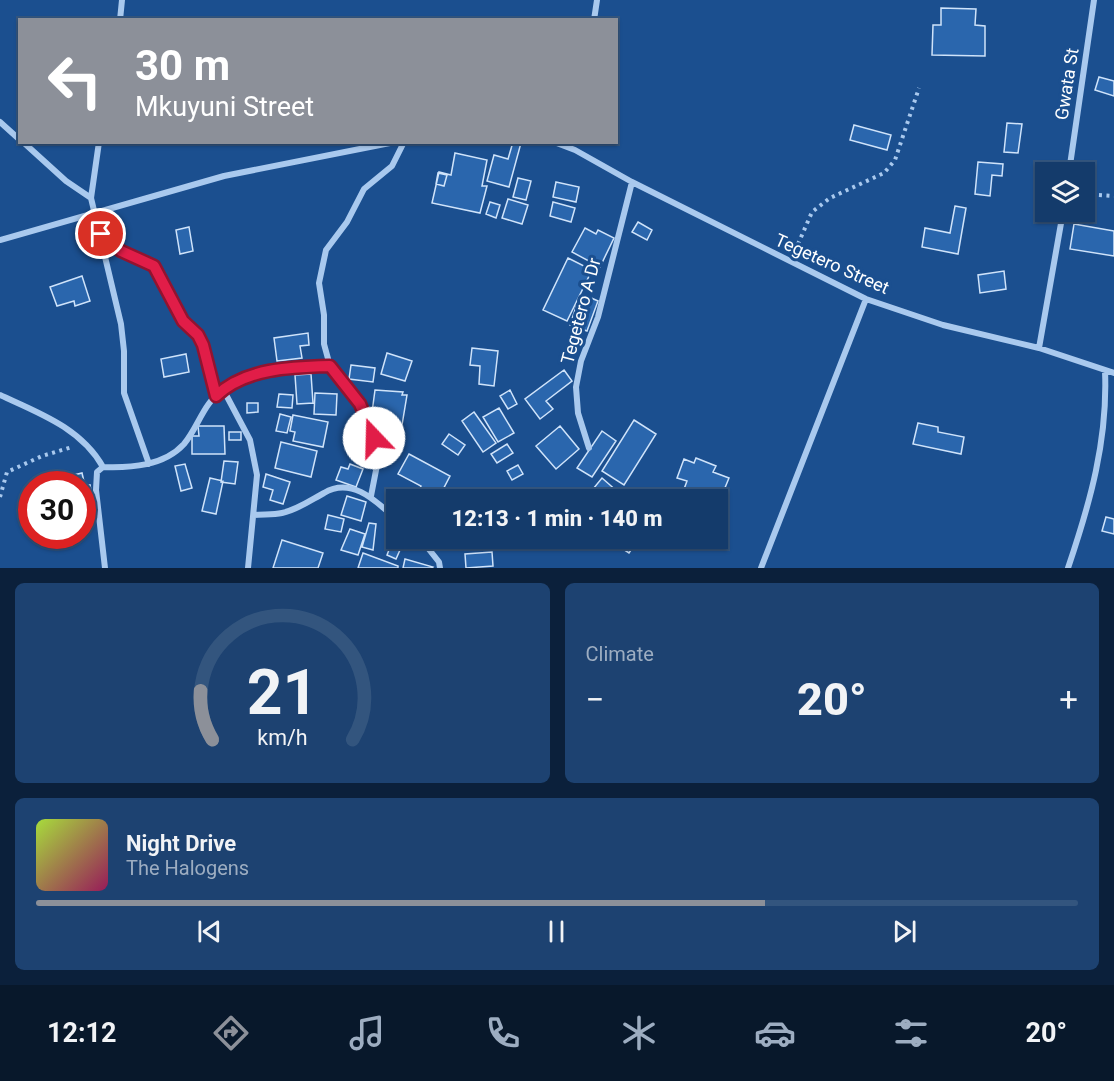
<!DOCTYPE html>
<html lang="en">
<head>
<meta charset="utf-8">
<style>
  body { margin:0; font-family:Roboto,sans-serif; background:#1d4271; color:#f1f3f6; height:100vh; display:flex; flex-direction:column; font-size:22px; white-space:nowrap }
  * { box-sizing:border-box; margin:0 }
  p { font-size:20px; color:#9dadc1 }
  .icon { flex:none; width:33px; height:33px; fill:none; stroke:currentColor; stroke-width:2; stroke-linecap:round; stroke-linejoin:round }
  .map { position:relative; height:568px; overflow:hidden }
  .side { display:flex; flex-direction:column; gap:15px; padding:15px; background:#0b203b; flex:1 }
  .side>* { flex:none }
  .banner { position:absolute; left:18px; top:18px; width:600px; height:126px; border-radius:0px; box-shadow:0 2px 4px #0004,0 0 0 2px #33557e; background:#8c9099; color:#fff; overflow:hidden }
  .fabs { position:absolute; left:1035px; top:162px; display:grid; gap:12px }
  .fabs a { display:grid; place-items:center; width:60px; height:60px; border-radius:0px; background:#143b6b; box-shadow:0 2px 4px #0004,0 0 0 2px #33557e; font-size:30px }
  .speed { position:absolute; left:18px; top:471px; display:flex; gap:12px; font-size:30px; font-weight:700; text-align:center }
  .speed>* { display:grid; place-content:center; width:78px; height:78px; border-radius:50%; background:#143b6b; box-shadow:0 2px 4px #0004,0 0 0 2px #33557e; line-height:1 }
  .speed .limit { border:9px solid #d22; background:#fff; color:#111 }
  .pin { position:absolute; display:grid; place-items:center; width:51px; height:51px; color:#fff; margin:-26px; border:3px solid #fff; border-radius:50%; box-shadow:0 2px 6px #0007 }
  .me { position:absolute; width:66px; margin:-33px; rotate:339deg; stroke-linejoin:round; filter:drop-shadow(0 0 4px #0008) }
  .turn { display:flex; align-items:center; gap:21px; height:126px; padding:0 18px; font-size:27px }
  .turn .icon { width:78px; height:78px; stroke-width:2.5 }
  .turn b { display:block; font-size:42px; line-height:51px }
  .big { font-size:45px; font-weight:800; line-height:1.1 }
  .side .card { flex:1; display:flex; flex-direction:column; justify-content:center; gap:9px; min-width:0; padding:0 21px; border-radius:9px; background:#1d4271 }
  .side .dial { align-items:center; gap:0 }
  .dial svg { height:156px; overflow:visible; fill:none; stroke:#33557e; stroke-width:7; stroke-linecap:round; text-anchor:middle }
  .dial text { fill:#f1f3f6; stroke:none }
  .song { display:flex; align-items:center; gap:18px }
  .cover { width:72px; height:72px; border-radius:9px; background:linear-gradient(135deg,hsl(80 70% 55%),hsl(330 70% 35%)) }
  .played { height:6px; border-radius:3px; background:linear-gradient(90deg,#8c9099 70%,#33557e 70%) }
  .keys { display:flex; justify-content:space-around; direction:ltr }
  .heat { display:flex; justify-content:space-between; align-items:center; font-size:33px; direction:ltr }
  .side .tiles { flex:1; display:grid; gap:15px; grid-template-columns:1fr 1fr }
  .card:last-child { grid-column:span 2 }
  .trip { position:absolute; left:386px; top:489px; width:342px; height:60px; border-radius:0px; background:#143b6b; box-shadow:0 2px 4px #0004,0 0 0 2px #33557e; font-weight:800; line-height:60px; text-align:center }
  .tabs { display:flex; height:96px; justify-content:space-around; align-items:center; background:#08182b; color:#9dadc1 }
  .tabs .icon { width:42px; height:42px }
  .tabs .selected { color:#8c9099 }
  .tabs b { font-size:27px; color:#f1f3f6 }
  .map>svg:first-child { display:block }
  .building { fill:#2a66ad; stroke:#cfe3fa; stroke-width:1.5 }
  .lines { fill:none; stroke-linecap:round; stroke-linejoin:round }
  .path { stroke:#a9c9ee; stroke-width:4; stroke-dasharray:3 4.5; stroke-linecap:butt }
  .street { stroke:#a9c9ee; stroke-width:6 }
  .route-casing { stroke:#92132f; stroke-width:15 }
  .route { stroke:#e11d48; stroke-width:10 }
  .labels { text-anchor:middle; stroke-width:6; stroke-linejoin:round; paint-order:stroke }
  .street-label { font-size:18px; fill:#fff; stroke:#1b4f8f }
</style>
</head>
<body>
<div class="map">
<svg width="1114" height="568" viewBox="0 0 1114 568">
  <rect width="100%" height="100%" fill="#1b4f8f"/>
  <path class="building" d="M941,8L976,9L975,25L985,26V56L932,55L933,25H941Z
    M1099,77L1114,81V96L1095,90Z
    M1007,123L1022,124L1018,153L1004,152Z
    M854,125L891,135L887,150L850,140Z
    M513,142L521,143L509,187L487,181L494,155L508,159Z
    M455,153L487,160L482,186H487L480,213L432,203L439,172L451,175Z
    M978,162L1003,164L1002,176L992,175L990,196L975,194Z
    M438,173L447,175L444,186L436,184Z
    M518,178L531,181L526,200L513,197Z
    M556,182L579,187L576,202L553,197Z
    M508,199L528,205L522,224L502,218Z
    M490,202L500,205L496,218L486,214Z
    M553,202L575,208L571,222L550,216Z
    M955,206L966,208L958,254L922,247L925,228L950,233Z
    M638,222L652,230L647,240L632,232Z
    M1074,224L1114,231V256L1070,249Z
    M189,227L193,251L180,254L176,230Z
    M585,228L596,234L598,230L614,238L600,267L572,252Z
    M568,258L592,270L567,321L543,310Z
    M1004,271L1006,289L980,293L978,275Z
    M82,276L90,301L75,306L74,301L57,306L50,287Z
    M589,297L598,301L587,331L570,325L577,304L585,307Z
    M308,333L309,345L300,346L302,358L277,361L274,338Z
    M472,348L498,351L494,386L479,384L480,366L470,365Z
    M387,353L412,361L405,381L381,374Z
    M186,354L189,372L164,377L161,359Z
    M351,365L375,368L373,382L349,379Z
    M564,370L572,381L546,401L553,409L540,419L525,399Z
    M311,374L313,403L297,404L295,375Z
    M375,390L403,392L402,395H407L401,431L382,428L384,422L371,420Z
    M510,390L517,404L508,409L500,396Z
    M315,393L337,394L336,415L314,414Z
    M279,394L293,395L292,408L277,407Z
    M247,403H258V412L247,413Z
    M499,408L514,433L498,442L483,417Z
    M474,412L496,443L483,452L462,421Z
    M280,414L291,417L287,433L276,431Z
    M293,415L328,422L323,447L293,441L295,432L290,431Z
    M634,420L656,434L624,485L602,471Z
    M918,423L938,427V432L964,437L961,454L913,444Z
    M198,426H224L225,454H192V436H199Z
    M560,426L579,449L556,469L536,446Z
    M602,431L616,441L592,477L577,468Z
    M229,432H241V440H229Z
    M449,434L465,445L458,455L442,444Z
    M281,442L317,451L311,477L275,468Z
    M507,444L513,453L497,463L491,454Z
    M409,454L450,476L438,499L431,496L430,500L416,497L421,486L398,474Z
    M696,458L716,466L713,472L729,478L722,495L715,492L712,500H680L687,481L677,478L684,459L694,463Z
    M224,461L238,462L235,484L221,482Z
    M185,464L192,488L181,491L175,466Z
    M350,464L363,469L356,487L336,480L341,467L348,469Z
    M518,465L523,474L512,480L507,471Z
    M82,473L85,486L90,485L93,501L82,503V484H49V481Z
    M266,474L290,482L283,504L270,500L273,490L263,487Z
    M210,478L223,481L216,514L202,511Z
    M602,478L618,492L611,500H584Z
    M519,490H529L528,500H518Z
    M347,496L366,502L361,521L341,515Z
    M328,515L344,519L341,532L325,529Z
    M1106,517L1114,519V534L1102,531Z
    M369,523L376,524L373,550L362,547Z
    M350,529L365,534L358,555L341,550Z
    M394,537L404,541L396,559L387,555Z
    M480,538H508L507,547L479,545Z
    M615,538H634L637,541L629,553L612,542Z
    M282,540L323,553L318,568H273Z
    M492,552L493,566L466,568L465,554Z
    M363,553L398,566V568H358Z
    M405,559L433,567L432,568H403Z"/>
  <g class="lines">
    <path class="path" d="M1084,194L1114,196
      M795,251L812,212L830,198L884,173L895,160L919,88
      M0,497L7,472L42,456L72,447"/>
    <path class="street" d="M120,20L122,0
      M594,20L597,0
      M0,122L20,140
      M23,142L66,181L91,198
      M99,142L91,198L121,324L124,351V393L149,464
      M554,142L575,150L632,182L866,299L943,325L1039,348L1114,373
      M1069,172L1094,0
      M101,234L121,251L154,266L183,321L198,335L203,345L216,395
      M0,240L224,176L395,142
      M1039,348L1063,212
      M223,389L250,440L257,475L248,568
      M0,395C39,413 81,428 103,467
      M589,448L578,413L576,387L581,361L598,317L632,182
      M371,496L378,460L374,438L360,403L330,366L324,344V315L319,283L326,250L347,222L364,189L392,166L404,142
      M254,515C263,514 273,515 282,513C297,510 311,500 324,493C352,476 377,502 396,519
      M420,538L439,562L440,568
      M105,568L96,490L97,472L103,467C131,468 164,466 184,444C199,426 203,403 224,389C252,368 296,367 330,366
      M761,568L866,299
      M1068,568C1090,503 1108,440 1105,371"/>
  </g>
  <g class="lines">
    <g class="route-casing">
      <path id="route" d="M101,234L121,251L154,266L183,321L198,335L203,345L216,396C245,368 292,367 330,366L360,404L374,438"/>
    </g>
    <use href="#route" class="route"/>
  </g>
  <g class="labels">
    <g class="street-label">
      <text transform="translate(1067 84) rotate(-81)" y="6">Gwata St</text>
      <text transform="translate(832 264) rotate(24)" y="6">Tegetero Street</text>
      <text transform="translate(581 311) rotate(-75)" y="6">Tegetero A Dr</text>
    </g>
  </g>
</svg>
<div class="fabs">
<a><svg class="icon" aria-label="layers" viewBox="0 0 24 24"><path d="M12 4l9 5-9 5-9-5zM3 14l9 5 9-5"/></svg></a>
</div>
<div class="speed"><div class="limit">30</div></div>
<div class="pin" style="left:101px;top:234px;background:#d93025"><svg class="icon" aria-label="arrive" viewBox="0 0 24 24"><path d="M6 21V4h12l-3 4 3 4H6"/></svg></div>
<svg class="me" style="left:374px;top:438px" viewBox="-20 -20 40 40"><circle r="19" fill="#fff"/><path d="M0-13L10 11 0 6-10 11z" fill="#e11d48"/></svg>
<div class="trip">12:13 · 1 min · 140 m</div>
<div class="banner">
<div class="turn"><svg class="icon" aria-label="left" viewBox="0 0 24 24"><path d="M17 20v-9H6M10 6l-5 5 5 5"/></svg><div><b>30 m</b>Mkuyuni Street</div></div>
</div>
</div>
<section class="side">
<div class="tiles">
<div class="card dial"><svg viewBox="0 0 100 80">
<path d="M14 69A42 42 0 1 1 86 69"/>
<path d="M14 69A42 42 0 0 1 8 44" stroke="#8c9099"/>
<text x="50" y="56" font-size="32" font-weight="700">21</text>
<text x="50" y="72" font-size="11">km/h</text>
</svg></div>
<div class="card"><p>Climate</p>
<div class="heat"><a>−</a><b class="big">20°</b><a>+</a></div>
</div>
<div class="card">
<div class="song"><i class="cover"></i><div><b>Night Drive</b><p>The Halogens</p></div></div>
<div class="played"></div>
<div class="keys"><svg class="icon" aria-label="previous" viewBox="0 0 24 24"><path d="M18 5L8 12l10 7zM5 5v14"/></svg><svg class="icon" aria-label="pause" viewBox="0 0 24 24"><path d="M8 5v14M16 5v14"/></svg><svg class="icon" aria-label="next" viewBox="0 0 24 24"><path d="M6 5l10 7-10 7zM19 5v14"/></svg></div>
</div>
</div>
</section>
<nav class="tabs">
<b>12:12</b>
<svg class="icon selected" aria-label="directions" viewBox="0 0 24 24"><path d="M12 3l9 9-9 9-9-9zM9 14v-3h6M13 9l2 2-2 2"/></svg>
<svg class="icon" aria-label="music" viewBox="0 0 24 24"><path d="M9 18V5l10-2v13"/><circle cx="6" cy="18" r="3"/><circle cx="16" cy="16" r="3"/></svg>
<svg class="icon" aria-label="phone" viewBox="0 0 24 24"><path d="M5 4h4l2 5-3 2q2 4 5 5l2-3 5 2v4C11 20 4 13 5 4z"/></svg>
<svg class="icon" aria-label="climate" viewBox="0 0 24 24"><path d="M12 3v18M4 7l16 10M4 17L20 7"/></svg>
<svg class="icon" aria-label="car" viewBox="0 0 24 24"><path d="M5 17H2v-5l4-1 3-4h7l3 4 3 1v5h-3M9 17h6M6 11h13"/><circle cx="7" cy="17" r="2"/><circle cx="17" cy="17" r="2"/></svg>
<svg class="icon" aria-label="filters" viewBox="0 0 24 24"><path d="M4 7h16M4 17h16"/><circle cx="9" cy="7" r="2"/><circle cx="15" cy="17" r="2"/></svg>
<b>20°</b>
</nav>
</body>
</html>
